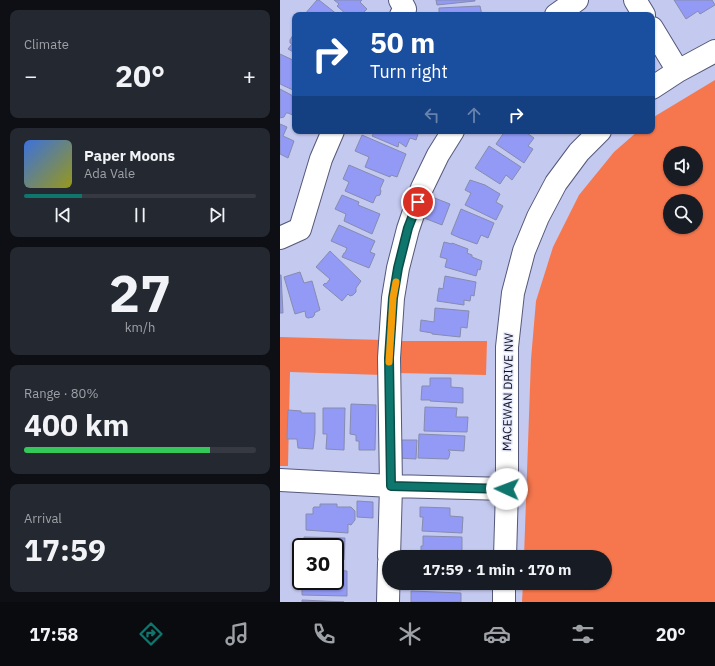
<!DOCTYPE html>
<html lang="en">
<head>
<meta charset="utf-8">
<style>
  body { margin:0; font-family:"IBM Plex Sans",sans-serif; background:#242831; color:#f1f3f6; height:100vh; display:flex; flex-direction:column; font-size:15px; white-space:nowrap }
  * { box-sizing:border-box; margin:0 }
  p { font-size:13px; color:#9ea1a6 }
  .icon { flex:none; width:22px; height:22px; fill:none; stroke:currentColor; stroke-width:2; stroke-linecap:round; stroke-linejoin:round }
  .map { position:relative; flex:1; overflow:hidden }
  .panel { display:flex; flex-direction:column; gap:10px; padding:10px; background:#0d0f14; width:280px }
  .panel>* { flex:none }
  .top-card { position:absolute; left:12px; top:12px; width:363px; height:122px; border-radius:8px; box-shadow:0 1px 3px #0004; background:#1a4fa0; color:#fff; overflow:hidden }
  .buttons { position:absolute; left:383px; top:146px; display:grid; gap:8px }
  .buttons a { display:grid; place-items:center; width:40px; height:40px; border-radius:50%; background:#171b24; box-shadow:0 1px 3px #0004; font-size:20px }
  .speed { position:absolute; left:12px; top:538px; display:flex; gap:8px; font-size:20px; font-weight:700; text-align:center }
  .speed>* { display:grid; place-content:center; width:52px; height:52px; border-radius:50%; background:#171b24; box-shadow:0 1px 3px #0004; line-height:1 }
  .speed .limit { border:2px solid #111; border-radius:6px; background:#fff; color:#111 }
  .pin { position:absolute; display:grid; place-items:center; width:34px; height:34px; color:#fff; margin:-17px; border:2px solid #fff; border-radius:50%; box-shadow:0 1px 4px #0007 }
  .me { position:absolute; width:44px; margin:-22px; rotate:272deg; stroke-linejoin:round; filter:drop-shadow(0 0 3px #0008) }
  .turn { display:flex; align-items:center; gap:14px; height:84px; padding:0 12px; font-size:18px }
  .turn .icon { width:52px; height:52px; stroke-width:2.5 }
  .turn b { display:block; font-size:28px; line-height:34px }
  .lanes { display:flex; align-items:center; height:38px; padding:0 12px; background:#0003; justify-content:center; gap:20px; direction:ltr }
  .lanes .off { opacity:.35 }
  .big { font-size:30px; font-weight:700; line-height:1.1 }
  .panel .card { flex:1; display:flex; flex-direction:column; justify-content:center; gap:6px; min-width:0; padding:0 14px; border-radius:8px; background:#242831 }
  .panel .dial { align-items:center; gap:0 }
  .dial b { font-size:52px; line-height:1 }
  .song { display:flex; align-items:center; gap:12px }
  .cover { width:48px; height:48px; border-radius:6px; background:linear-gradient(135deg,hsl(220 70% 55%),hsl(60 70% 35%)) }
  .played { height:4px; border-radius:2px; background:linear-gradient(90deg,#0f766e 25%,#363941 25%) }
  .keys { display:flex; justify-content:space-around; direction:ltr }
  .heat { display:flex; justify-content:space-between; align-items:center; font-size:22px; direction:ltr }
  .charge { height:6px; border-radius:3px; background:linear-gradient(90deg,#34c759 80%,#363941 0) }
  .trip { position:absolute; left:102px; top:550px; width:230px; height:40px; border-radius:20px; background:#171b24; box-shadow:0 1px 3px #0004; font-weight:700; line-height:40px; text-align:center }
  .tabs { display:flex; height:64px; justify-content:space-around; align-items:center; background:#090b0e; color:#9ea1a6 }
  .tabs .icon { width:28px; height:28px }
  .tabs .active { color:#0f766e }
  .tabs b { font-size:18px; color:#f1f3f6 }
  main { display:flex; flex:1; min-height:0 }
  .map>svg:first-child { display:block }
  .green { fill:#f6774d; fill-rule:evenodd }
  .building { fill:#929af5; stroke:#868baf }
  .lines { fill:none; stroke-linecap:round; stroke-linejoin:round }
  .minor-casing { stroke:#545879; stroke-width:24 }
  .minor { stroke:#fff; stroke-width:22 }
  .route-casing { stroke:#0a4d48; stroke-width:10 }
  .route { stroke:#0f766e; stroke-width:7 }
  .slow { stroke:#f59e0b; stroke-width:7 }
  .labels { text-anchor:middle; stroke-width:3; stroke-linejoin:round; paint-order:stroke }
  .street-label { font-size:12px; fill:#111320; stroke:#e8ebff }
</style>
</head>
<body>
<main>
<section class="panel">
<div class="card"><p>Climate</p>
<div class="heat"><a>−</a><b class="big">20°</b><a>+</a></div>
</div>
<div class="card">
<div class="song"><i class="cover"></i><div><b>Paper Moons</b><p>Ada Vale</p></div></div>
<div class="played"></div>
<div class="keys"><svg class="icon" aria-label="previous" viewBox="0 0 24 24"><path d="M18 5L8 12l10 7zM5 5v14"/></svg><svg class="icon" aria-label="pause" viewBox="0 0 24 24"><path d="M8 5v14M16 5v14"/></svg><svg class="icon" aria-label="next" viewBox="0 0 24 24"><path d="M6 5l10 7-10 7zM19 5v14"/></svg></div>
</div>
<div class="card dial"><b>27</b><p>km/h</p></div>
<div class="card"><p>Range · 80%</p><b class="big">400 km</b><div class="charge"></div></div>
<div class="card"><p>Arrival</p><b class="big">17:59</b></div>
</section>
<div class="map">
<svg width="435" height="602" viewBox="0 0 435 602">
  <rect width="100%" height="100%" fill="#c4c9ef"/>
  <path class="green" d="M435,80V602H242L243,583H325V557H244L251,359L256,301L273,247L299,195L334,152L358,131H372V118ZM390,153H416V179H390ZM390,201H416V227H390Z
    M0,337L103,340L102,375L10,372L8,466H0Z
    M115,341H207L206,375L117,373Z"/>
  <path class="building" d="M37,0H39L58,15H24Z
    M54,0H82L80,2L87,9L81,15H67L57,6L59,4Z
    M156,0H195V1L157,5Z
    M394,0H432L435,5L420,14L418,11L406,19Z
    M200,6L202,15H159V8Z
    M15,34V53L8,49L12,44L10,43V40L13,35Z
    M0,54L15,61V86L13,90L0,84Z
    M0,89L15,97V116L8,113H6L4,117L0,118Z
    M0,124L7,127L3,136L14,141L8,158L0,154Z
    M95,131H139L136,140L130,138L126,147L119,142L118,147L92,136Z
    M225,131H244L254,138L248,146L253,149L244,163L216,144Z
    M82,135L126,154L117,177L111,175L110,177L85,167L89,157L75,151Z
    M209,146L241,167L232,180L226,175L220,184L195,168Z
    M69,165L104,180L100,189L101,191L100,195L96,196L93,203L65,191L69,182L63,179Z
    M190,180L205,185L220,194L216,202L223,206L216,220L185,205L191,193L185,190Z
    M62,195L79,202L78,205L100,214L92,234L64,221L66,214L55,209Z
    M152,197L170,204L162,225L144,218Z
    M181,209L214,223L208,238L201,235L197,244L180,238L171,234Z
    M59,225L95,241L90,252L95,254L89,268L62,257L64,253H65L67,248L51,241Z
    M164,242L172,244V243L188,249L187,253L192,255V257L202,261L200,270L198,269L196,276L165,267L167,259L160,257Z
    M50,251L81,281L76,288V292L73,295L70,296L68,294L62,301L43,285L45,283L46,284L50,279L36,267Z
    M20,272L24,283L32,281L40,310L34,313L35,314L33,317L28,318L26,317L25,311L15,314L4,277Z
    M0,275H1L3,313H0Z
    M165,276L196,282L194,296L191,295L190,301L184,300V305L157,301L159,288L163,289Z
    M155,308L189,311L187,328L181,327L180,337L152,334V333L140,331L141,320L154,322Z
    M150,378H171V387L183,388V403L150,401V400H141L142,386H150Z
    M71,404L96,405L95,450H79V441H76V435L70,434Z
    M145,407L177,408L176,417H188L187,432L144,431Z
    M43,408H65L64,450L46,449L47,434H43Z
    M8,410L21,411V413H35V433L33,449L18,448L17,439H7Z
    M139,434L185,436L184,451L168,450L170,452L169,457L168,459L138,458Z
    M119,440H137L136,459L118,458Z
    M77,501L93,502V518L77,517Z
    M40,504H57V507H71L75,511V520L71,525L68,524V533L26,530V514H33V508L34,507H40Z
    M140,507L170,508V516L183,517L182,533L142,531L143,517H140Z
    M143,536L182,537V554H172V557H141V546H143Z
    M24,537L65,538L64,560L55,559V547H23Z
    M55,570L67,571V596L22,595V581H55Z
    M144,583H181V590L144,589Z
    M131,591L181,593V602H131Z
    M22,600L64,602H22Z"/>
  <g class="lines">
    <g class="minor-casing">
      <path id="minor" d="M120,0L125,9L121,15
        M355,0L364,15
        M276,15L297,0
        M372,28L398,71
        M372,88L398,71L435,51
        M0,238L20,229L41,159L53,131
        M0,480L111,486L227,489
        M109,557L111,486L109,358L113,298L118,268L128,229L142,188L158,155L173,131
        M225,557L227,489V347L233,293L244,251L258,217L276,183L299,152L320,131
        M108,602L109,563
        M224,602V583"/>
    </g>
    <use href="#minor" class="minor"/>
  </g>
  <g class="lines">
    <g class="route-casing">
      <path id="route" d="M138,202L128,228L118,268L113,298L109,358L111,486L227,489"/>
    </g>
    <use href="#route" class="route"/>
    <path class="slow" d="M109,362L113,298L116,282"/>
  </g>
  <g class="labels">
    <g class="street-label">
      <text transform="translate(228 392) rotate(-89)" y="4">MACEWAN DRIVE NW</text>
    </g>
  </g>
</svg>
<div class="buttons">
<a><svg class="icon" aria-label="sound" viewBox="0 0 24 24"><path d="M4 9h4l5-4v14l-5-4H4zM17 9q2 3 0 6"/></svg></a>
<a><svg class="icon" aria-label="search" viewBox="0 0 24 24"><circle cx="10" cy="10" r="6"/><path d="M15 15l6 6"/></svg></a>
</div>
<div class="speed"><div class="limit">30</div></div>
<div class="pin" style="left:138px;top:202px;background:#d93025"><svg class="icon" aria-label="arrive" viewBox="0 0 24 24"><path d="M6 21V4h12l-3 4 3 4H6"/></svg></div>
<svg class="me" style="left:227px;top:489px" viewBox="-20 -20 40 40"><circle r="19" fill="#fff"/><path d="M0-13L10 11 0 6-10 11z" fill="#0f766e"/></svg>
<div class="trip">17:59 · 1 min · 170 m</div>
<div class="top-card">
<div class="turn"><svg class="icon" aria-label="right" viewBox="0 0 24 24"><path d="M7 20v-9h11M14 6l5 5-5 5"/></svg><div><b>50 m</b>Turn right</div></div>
<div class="lanes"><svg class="icon off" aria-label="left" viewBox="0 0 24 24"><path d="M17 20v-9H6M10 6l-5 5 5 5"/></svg><svg class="icon off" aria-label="ahead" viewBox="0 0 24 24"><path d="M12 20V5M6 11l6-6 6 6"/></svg><svg class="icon" aria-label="right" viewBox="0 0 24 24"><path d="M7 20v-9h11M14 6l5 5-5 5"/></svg></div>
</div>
</div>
</main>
<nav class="tabs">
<b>17:58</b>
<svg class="icon active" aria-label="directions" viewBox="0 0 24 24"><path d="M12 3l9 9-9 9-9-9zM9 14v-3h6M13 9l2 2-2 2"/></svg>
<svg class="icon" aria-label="music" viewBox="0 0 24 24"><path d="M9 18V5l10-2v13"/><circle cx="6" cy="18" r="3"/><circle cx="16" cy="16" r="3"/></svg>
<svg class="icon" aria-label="phone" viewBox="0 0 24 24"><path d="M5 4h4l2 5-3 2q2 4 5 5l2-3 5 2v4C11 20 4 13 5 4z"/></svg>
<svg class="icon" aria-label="climate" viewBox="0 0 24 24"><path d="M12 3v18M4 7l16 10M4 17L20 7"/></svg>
<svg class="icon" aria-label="car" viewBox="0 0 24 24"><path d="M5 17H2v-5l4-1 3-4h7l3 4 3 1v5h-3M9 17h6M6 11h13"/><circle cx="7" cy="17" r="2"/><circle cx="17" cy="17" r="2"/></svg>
<svg class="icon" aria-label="filters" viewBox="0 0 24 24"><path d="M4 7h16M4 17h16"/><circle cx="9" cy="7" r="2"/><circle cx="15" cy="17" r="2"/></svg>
<b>20°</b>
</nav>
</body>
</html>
